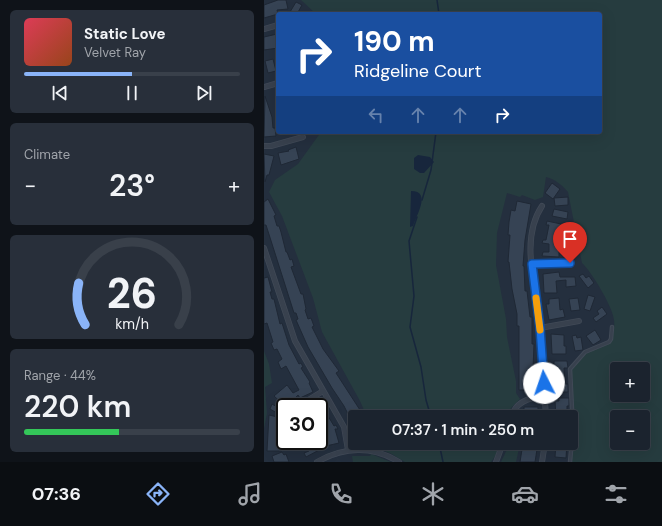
<!DOCTYPE html>
<html lang="en">
<head>
<meta charset="utf-8">
<style>
  body { margin:0; font-family:"DM Sans",sans-serif; background:#282f3a; color:#f1f3f6; height:100vh; display:flex; flex-direction:column; font-size:15px; white-space:nowrap }
  * { box-sizing:border-box; margin:0 }
  p { font-size:13px; color:#a0a4aa }
  .icon { flex:none; width:22px; height:22px; fill:none; stroke:currentColor; stroke-width:2; stroke-linecap:round; stroke-linejoin:round }
  .map { position:relative; flex:1; overflow:hidden }
  .details { display:flex; flex-direction:column; gap:10px; padding:10px; background:#0f1319; width:264px }
  .details>* { flex:none }
  .banner { position:absolute; left:12px; top:12px; width:326px; height:122px; border-radius:4px; box-shadow:0 4px 16px #0002,0 0 0 1px #39404a; background:#1a4fa0; color:#fff; overflow:hidden }
  .tools { position:absolute; left:346px; top:362px; display:grid; gap:8px }
  .tools a { display:grid; place-items:center; width:40px; height:40px; border-radius:4px; background:#1b232e; box-shadow:0 4px 16px #0002,0 0 0 1px #39404a; font-size:20px }
  .speed { position:absolute; left:12px; top:398px; display:flex; gap:8px; font-size:20px; font-weight:700; text-align:center }
  .speed>* { display:grid; place-content:center; width:52px; height:52px; border-radius:50%; background:#1b232e; box-shadow:0 4px 16px #0002,0 0 0 1px #39404a; line-height:1 }
  .speed .limit { border:2px solid #111; border-radius:6px; background:#fff; color:#111 }
  .pin { position:absolute; display:grid; place-items:center; width:34px; height:34px; color:#fff; margin:-41px -17px; border-radius:50% 50% 50% 0; rotate:-45deg; box-shadow:0 0 4px #0007 }
  .pin .icon { rotate:45deg }
  .me { position:absolute; width:44px; margin:-22px; rotate:356deg; stroke-linejoin:round; filter:drop-shadow(0 0 3px #0008) }
  .turn { display:flex; align-items:center; gap:14px; height:84px; padding:0 12px; font-size:18px }
  .turn .icon { width:52px; height:52px; stroke-width:2.5 }
  .turn b { display:block; font-size:28px; line-height:34px }
  .lanes { display:flex; align-items:center; height:38px; padding:0 12px; background:#0003; justify-content:center; gap:20px; direction:ltr }
  .lanes .off { opacity:.35 }
  .big { font-size:30px; font-weight:600; line-height:1.1 }
  .details .card { flex:1; display:flex; flex-direction:column; justify-content:center; gap:6px; min-width:0; padding:0 14px; border-radius:6px; background:#282f3a }
  .details .dial { align-items:center; gap:0 }
  .dial svg { height:104px; overflow:visible; fill:none; stroke:#39404a; stroke-width:7; stroke-linecap:round; text-anchor:middle }
  .dial text { fill:#f1f3f6; stroke:none }
  .song { display:flex; align-items:center; gap:12px }
  .cover { width:48px; height:48px; border-radius:6px; background:linear-gradient(135deg,hsl(350 70% 55%),hsl(20 70% 35%)) }
  .played { height:4px; border-radius:2px; background:linear-gradient(90deg,#8ab4f8 50%,#39404a 50%) }
  .keys { display:flex; justify-content:space-around; direction:ltr }
  .heat { display:flex; justify-content:space-between; align-items:center; font-size:22px; direction:ltr }
  .charge { height:6px; border-radius:3px; background:linear-gradient(90deg,#34c759 44%,#39404a 0) }
  .trip { position:absolute; left:84px; top:410px; width:230px; height:40px; border-radius:4px; background:#1b232e; box-shadow:0 4px 16px #0002,0 0 0 1px #39404a; font-weight:600; line-height:40px; text-align:center }
  .tabs { display:flex; height:64px; justify-content:space-around; align-items:center; background:#0b0e12; color:#a0a4aa }
  .tabs .icon { width:28px; height:28px }
  .tabs .selected { color:#8ab4f8 }
  .tabs b { font-size:18px; color:#f1f3f6 }
  main { display:flex; flex:1; min-height:0 }
  .map>svg:first-child { display:block }
  .green { fill:#263c3f; fill-rule:evenodd }
  .water { fill:#17263c }
  .lines { fill:none; stroke-linecap:round; stroke-linejoin:round }
  .stream { stroke:#17263c; stroke-width:1.5 }
  .building { fill:#364354; stroke:#1f2835 }
  .lane-casing { stroke:#414a57; stroke-width:4.5 }
  .street-casing { stroke:#414a57; stroke-width:6 }
  .lane { stroke:#38414e; stroke-width:2.5 }
  .street { stroke:#38414e; stroke-width:4.5 }
  .route-casing { stroke:#114b97; stroke-width:10 }
  .route { stroke:#1a73e8; stroke-width:7 }
  .slow { stroke:#f59e0b; stroke-width:7 }
</style>
</head>
<body>
<main>
<section class="details">
<div class="card">
<div class="song"><i class="cover"></i><div><b>Static Love</b><p>Velvet Ray</p></div></div>
<div class="played"></div>
<div class="keys"><svg class="icon" aria-label="previous" viewBox="0 0 24 24"><path d="M18 5L8 12l10 7zM5 5v14"/></svg><svg class="icon" aria-label="pause" viewBox="0 0 24 24"><path d="M8 5v14M16 5v14"/></svg><svg class="icon" aria-label="next" viewBox="0 0 24 24"><path d="M6 5l10 7-10 7zM19 5v14"/></svg></div>
</div>
<div class="card"><p>Climate</p>
<div class="heat"><a>−</a><b class="big">23°</b><a>+</a></div>
</div>
<div class="card dial"><svg viewBox="0 0 100 80">
<path d="M14 69A42 42 0 1 1 86 69"/>
<path d="M14 69A42 42 0 0 1 9 37" stroke="#8ab4f8"/>
<text x="50" y="56" font-size="32" font-weight="700">26</text>
<text x="50" y="72" font-size="11">km/h</text>
</svg></div>
<div class="card"><p>Range · 44%</p><b class="big">220 km</b><div class="charge"></div></div>
</section>
<div class="map">
<svg width="398" height="462" viewBox="0 0 398 462">
  <rect width="100%" height="100%" fill="#242f3e"/>
  <path class="green" d="M37,0H398V462H307L309,440L307,370L322,353L344,344L347,341C349,336 351,326 350,320C349,307 327,271 318,263L304,192C298,185 291,179 282,177L279,197L271,200L258,195L256,197L243,193L233,233L232,265L242,319L243,337L252,381V393L256,399L247,408L244,417H103L96,401L58,332L49,298L18,216L5,192L11,180L34,164L57,132H336V14H52ZM353,369H379V395H353ZM353,417H379V443H353Z
    M0,351L5,364L8,383L1,387L3,413L0,429Z
    M110,443H236L232,455L227,462H141L126,453L109,447Z
    M246,443L256,444L252,462H237Z
    M107,454L127,462H89L88,456H106Z"/>
  <path class="water" d="M154,155L166,157L170,162L160,173H156L150,169V158Z
    M147,191C168,191 152,216 149,226L146,227Z"/>
  <g class="lines">
    <path class="stream" d="M173,0L175,14
      M158,200L167,170L172,132
      M153,217L145,241L150,296L146,327L157,367L162,400L167,417
      M175,443L179,462"/>
  </g>
  <path class="building" d="M14,0H22L24,9L13,10L14,14L0,18V5Z
    M32,2L38,5L33,14H30L26,12Z
    M13,34L14,48L0,50V37Z
    M9,59L12,71L4,73L1,61Z
    M1,96L8,117L9,128H11L12,136L0,137Z
    M32,147L35,159L17,165L14,153L25,151L24,150Z
    M0,154L10,156L5,175H3L1,182Z
    M288,183L296,189L289,199L281,193Z
    M304,197V205L291,206L290,198Z
    M4,199L12,215L10,216L13,226H15L17,232L22,252H23L26,260L28,259L30,266L27,267L37,294H39L42,309L41,310L44,319L47,318L50,326L48,327L59,349L75,371L72,373L96,410L94,411L97,417H91V433L87,422H85L84,419L86,418L80,406L68,388L44,347L32,320L34,319L32,313H30L2,225H0V202Z
    M253,201L267,204L261,240L259,266H260L261,291H263L266,317H268V344H270L269,369H271L270,390H255V326H253V314L248,289L245,262H244L246,235H244L245,222L247,210L251,211Z
    M290,209L304,212L303,219L288,216Z
    M283,221L297,224L294,236L309,234L311,250L305,251L304,244L295,245V257L278,256L279,252H285V244L278,243L279,240H282L285,225H282Z
    M295,272L296,277H311L312,286L302,287V280L292,281L293,293H280L279,274Z
    M319,274L322,278L325,276L330,283L324,288L315,276Z
    M4,277L8,292H6L8,299H10L16,324L18,323L25,345L35,364L37,363L39,367L37,368L46,382L45,383L49,392L36,398L34,395L22,407L10,396L23,385L29,393L35,390L22,366L17,369L14,362L18,359L13,349L10,350L7,343L9,342L3,323L0,324V278Z
    M324,295L331,297L326,311L320,309Z
    M295,298L296,310L299,309L301,317L285,320L282,304H285V299Z
    M314,298L316,310L307,311L305,299Z
    M338,307L343,314L332,322L329,318L335,314L333,311Z
    M331,330L337,340L329,345L322,336Z
    M287,334L300,335V346H302V354H288Z
    M312,335L313,338L317,337L319,350L311,351L308,336Z
    M290,361H303L304,368H300L301,384H304V392H291V368H288V365H290Z
    M295,398H305V406H303V417H292L291,401H295Z
    M55,401L70,426L72,425L74,429H71L75,443L62,446L59,438L61,437L55,425V407H46Z
    M8,404L20,411L18,416L6,409Z
    M260,407H274V416L260,415Z
    M5,415L18,418L16,430H19V434H17L18,451H3Z
    M41,441H52L57,449L42,457L40,453L45,451L41,445L43,444Z
    M259,443H274L271,462H256Z
    M292,443H303L302,458L291,457Z
    M18,452L20,455L22,454L25,462H10L8,456Z"/>
  <g class="lines">
    <g class="lane-casing">
      <path id="lane" d="M306,462L309,429L306,369L321,352L345,342L347,339L348,327"/>
    </g>
    <g class="street-casing">
      <path id="street" d="M0,29L14,25
        M0,87L14,83
        M0,146H7L39,137
        M278,206C255,240 273,290 276,328C279,358 280,388 282,417
        M0,248L31,341L80,427L84,450
        M268,264L306,263
        M276,328L315,321
        M33,407L59,391
        M247,417C252,401 266,397 281,397
        M27,441L31,447
        M53,462C79,447 108,445 135,462
        M232,462L239,443
        M278,462L281,443"/>
    </g>
    <use href="#lane" class="lane"/>
    <use href="#street" class="street"/>
  </g>
  <g class="lines">
    <g class="route-casing">
      <path id="route" d="M280,383L276,328L268,264L306,263"/>
    </g>
    <use href="#route" class="route"/>
    <path class="slow" d="M272,298L276,330"/>
  </g>
</svg>
<div class="tools">
<a>+</a>
<a>−</a>
</div>
<div class="speed"><div class="limit">30</div></div>
<div class="pin" style="left:306px;top:263px;background:#d93025"><svg class="icon" aria-label="arrive" viewBox="0 0 24 24"><path d="M6 21V4h12l-3 4 3 4H6"/></svg></div>
<svg class="me" style="left:280px;top:383px" viewBox="-20 -20 40 40"><circle r="19" fill="#fff"/><path d="M0-13L10 11 0 6-10 11z" fill="#1a73e8"/></svg>
<div class="trip">07:37 · 1 min · 250 m</div>
<div class="banner">
<div class="turn"><svg class="icon" aria-label="right" viewBox="0 0 24 24"><path d="M7 20v-9h11M14 6l5 5-5 5"/></svg><div><b>190 m</b>Ridgeline Court</div></div>
<div class="lanes"><svg class="icon off" aria-label="left" viewBox="0 0 24 24"><path d="M17 20v-9H6M10 6l-5 5 5 5"/></svg><svg class="icon off" aria-label="ahead" viewBox="0 0 24 24"><path d="M12 20V5M6 11l6-6 6 6"/></svg><svg class="icon off" aria-label="ahead" viewBox="0 0 24 24"><path d="M12 20V5M6 11l6-6 6 6"/></svg><svg class="icon" aria-label="right" viewBox="0 0 24 24"><path d="M7 20v-9h11M14 6l5 5-5 5"/></svg></div>
</div>
</div>
</main>
<nav class="tabs">
<b>07:36</b>
<svg class="icon selected" aria-label="directions" viewBox="0 0 24 24"><path d="M12 3l9 9-9 9-9-9zM9 14v-3h6M13 9l2 2-2 2"/></svg>
<svg class="icon" aria-label="music" viewBox="0 0 24 24"><path d="M9 18V5l10-2v13"/><circle cx="6" cy="18" r="3"/><circle cx="16" cy="16" r="3"/></svg>
<svg class="icon" aria-label="phone" viewBox="0 0 24 24"><path d="M5 4h4l2 5-3 2q2 4 5 5l2-3 5 2v4C11 20 4 13 5 4z"/></svg>
<svg class="icon" aria-label="climate" viewBox="0 0 24 24"><path d="M12 3v18M4 7l16 10M4 17L20 7"/></svg>
<svg class="icon" aria-label="car" viewBox="0 0 24 24"><path d="M5 17H2v-5l4-1 3-4h7l3 4 3 1v5h-3M9 17h6M6 11h13"/><circle cx="7" cy="17" r="2"/><circle cx="17" cy="17" r="2"/></svg>
<svg class="icon" aria-label="filters" viewBox="0 0 24 24"><path d="M4 7h16M4 17h16"/><circle cx="9" cy="7" r="2"/><circle cx="15" cy="17" r="2"/></svg>
</nav>
</body>
</html>
